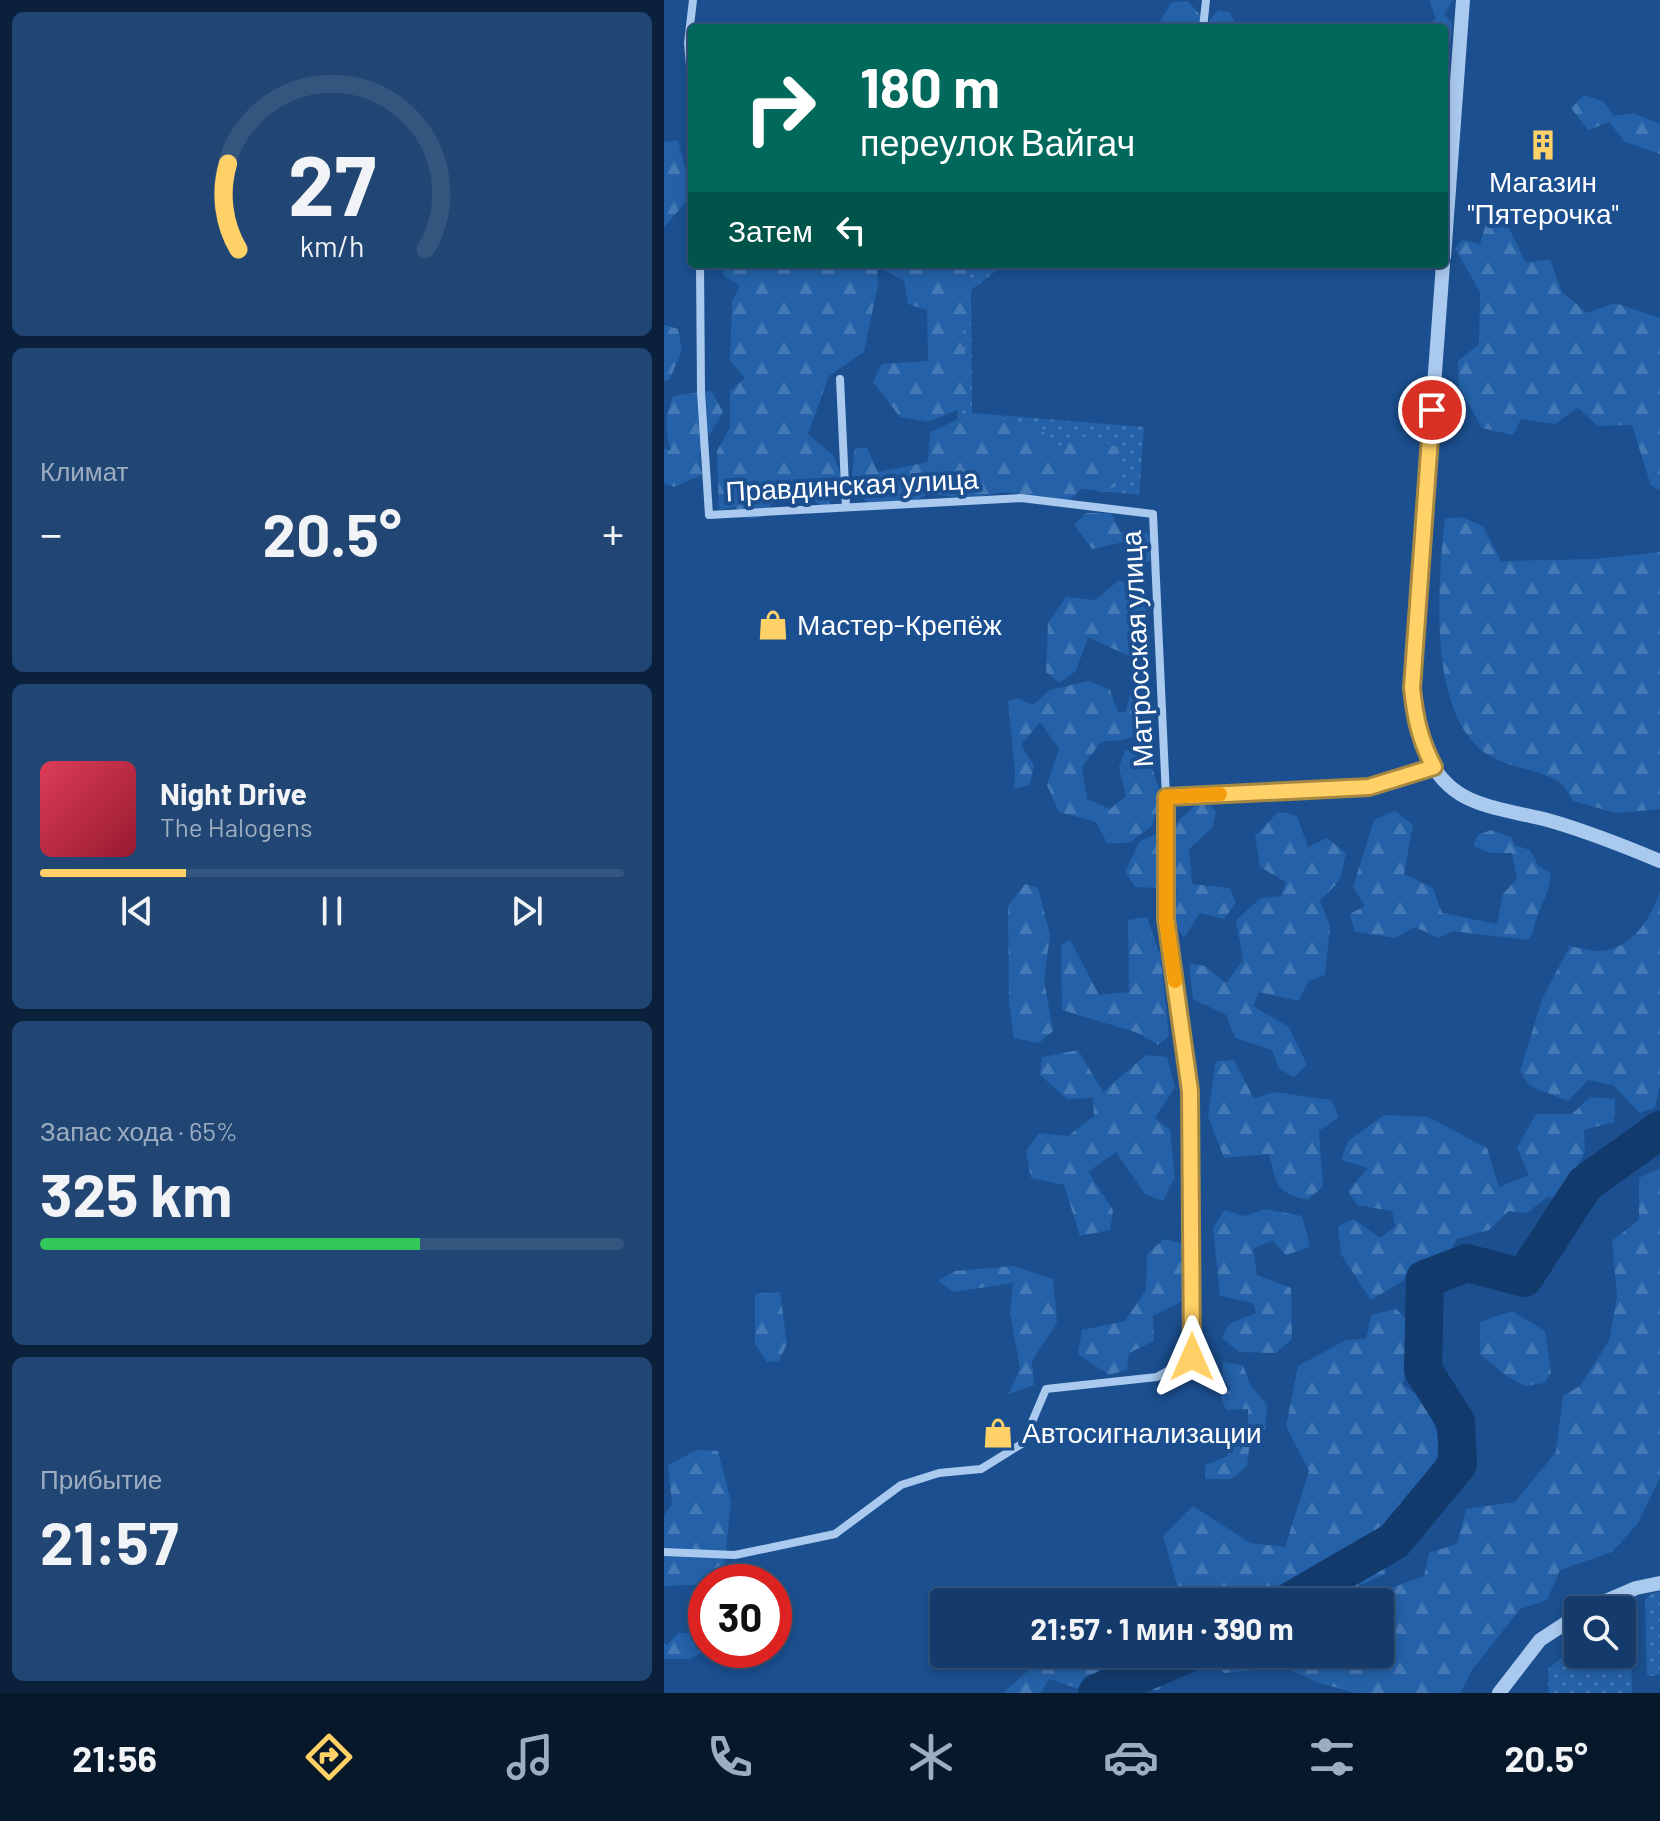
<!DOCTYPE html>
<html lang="ru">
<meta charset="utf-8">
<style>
body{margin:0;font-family:Barlow,sans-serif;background:#214673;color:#f1f3f6;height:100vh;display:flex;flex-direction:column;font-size:30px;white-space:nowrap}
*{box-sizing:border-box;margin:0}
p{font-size:26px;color:#9dadc1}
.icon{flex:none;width:44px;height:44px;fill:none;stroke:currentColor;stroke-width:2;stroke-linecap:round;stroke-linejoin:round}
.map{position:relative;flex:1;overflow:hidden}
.drawer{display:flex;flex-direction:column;gap:12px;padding:12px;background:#0b203b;width:664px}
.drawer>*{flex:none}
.guide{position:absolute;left:24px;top:24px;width:760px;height:244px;border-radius:8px;box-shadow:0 4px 12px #0003,0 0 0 2px #33557e;background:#00695c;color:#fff;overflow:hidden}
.tools{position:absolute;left:900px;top:1596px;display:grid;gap:16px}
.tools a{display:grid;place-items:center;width:72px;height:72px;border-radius:8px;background:#143b6b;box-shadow:0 4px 12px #0003,0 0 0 2px #33557e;font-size:40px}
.speed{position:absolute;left:24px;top:1564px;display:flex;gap:16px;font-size:40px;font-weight:700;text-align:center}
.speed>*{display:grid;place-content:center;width:104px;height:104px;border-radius:50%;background:#143b6b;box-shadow:0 4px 12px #0003,0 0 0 2px #33557e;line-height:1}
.speed .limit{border:12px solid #d22;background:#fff;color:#111}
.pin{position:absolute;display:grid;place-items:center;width:68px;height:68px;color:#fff;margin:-34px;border:4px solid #fff;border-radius:50%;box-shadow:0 2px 8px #0007}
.me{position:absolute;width:88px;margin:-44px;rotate:0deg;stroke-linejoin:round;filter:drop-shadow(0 0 6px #0008)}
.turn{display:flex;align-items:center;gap:28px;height:168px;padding:0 40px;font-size:36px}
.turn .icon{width:104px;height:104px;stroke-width:2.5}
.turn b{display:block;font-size:56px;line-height:68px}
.then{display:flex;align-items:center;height:76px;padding:0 40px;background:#0003;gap:16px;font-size:30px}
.big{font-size:60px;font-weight:700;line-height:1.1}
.drawer .card{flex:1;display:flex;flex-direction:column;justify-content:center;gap:12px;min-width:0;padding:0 28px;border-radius:12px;background:#214673}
.drawer .dial{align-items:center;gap:0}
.dial svg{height:208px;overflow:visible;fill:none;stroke:#33557e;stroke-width:7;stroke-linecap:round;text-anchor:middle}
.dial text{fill:#f1f3f6;stroke:none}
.song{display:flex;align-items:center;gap:24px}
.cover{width:96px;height:96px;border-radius:12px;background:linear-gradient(135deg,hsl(350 70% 55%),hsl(350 70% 35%))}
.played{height:8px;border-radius:4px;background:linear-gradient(90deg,#ffd166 25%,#33557e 25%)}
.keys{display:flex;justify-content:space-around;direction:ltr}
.heat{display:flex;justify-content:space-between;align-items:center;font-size:44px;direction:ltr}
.charge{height:12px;border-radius:6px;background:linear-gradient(90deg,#34c759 65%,#33557e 0)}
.trip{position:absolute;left:266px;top:1588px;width:464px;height:80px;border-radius:8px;background:#143b6b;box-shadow:0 4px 12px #0003,0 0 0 2px #33557e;font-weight:700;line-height:80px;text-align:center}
.dock{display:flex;height:128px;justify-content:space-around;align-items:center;background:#08182b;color:#9dadc1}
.dock .icon{width:56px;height:56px}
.dock .selected{color:#ffd166}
.dock b{font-size:36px;color:#f1f3f6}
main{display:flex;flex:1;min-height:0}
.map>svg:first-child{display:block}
.green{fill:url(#green-dots)}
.forest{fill:url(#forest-firs)}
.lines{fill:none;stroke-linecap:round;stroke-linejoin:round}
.river{stroke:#123a6d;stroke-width:38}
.minor{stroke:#a9c9ee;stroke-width:8}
.tertiary{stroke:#a9c9ee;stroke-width:14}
.route-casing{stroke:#a68842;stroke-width:20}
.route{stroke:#ffd166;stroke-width:14}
.slow{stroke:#f59e0b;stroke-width:14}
.labels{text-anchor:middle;stroke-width:8;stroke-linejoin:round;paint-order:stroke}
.poi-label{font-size:28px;fill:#fff;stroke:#1b4f8f;text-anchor:start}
.street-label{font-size:28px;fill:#fff;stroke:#1b4f8f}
</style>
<main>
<section class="drawer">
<div class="card dial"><svg viewBox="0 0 100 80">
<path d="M14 69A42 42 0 1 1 86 69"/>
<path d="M14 69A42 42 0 0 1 10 36" stroke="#ffd166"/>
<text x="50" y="56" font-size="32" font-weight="700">27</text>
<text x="50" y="72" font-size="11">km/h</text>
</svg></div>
<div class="card"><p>Климат</p>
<div class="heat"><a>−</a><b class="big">20.5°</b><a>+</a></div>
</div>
<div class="card">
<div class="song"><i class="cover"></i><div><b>Night Drive</b><p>The Halogens</p></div></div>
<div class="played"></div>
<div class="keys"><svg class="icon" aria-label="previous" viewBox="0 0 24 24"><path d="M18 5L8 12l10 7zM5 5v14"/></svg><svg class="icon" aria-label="pause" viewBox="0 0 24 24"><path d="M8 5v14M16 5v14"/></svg><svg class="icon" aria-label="next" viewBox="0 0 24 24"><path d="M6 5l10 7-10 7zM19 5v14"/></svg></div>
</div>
<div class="card"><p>Запас хода · 65%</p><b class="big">325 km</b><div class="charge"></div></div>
<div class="card"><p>Прибытие</p><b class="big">21:57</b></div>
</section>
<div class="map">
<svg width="996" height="1693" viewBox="0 0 996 1693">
<defs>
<pattern id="green-dots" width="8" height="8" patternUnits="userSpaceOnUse" patternTransform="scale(2)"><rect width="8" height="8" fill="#2461a8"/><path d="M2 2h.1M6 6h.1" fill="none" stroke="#4579b5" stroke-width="1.8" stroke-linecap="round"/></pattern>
<pattern id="forest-firs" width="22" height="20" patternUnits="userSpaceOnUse" patternTransform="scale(2)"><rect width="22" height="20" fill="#2461a8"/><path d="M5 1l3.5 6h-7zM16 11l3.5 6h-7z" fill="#4579b5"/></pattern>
</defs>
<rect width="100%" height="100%" fill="#1b4f8f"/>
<path class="green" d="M293 264H341L307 290 308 413 480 427 475 495 359 482 294 484Z
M996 1591V1675L983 1676 981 1600 988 1593Z
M966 1615 968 1693H885L884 1669 914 1644V1654H958V1618Z"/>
<path class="forest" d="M765 0H789L780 14 788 24 785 62 780 65V28H758L772 19Z
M524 1 543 23 554 10 566 13 573 28H492L508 2Z
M920 95 939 101 950 116 969 113 996 124V154L961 142 945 122 924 130 907 108Z
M14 140 28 195 0 227V142Z
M838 214 862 263 886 259 898 292 923 313 951 303 996 318V490L987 486 968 425 934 426 914 408 891 424 857 419 849 435 818 428 795 387 794 361 815 344 816 292 791 248 799 240 816 244 824 216Z
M59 264H213L214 284 200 352 165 376 144 434 170 456 178 479 162 511 125 479 99 517 82 519 71 507 55 510 53 451 66 428V391L81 378 66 361 68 301 76 286 59 275Z
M218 264H306L307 290 299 331 305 405 264 422 236 417 209 382 218 364 264 361 263 310 244 304 240 281 217 268Z
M0 325 14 329 18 350 6 379 0 381Z
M47 391 59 412 35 453 38 475 10 487 0 483V449L7 450C0 429 1 416 9 396Z
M308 413 341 419 380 432 387 450 425 435 455 448V484L439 493 420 486 406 500 340 492 301 499 265 493 237 509 204 503 187 485 191 448H203L214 472 264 462 266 432Z
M422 513H447L457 532 476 528 487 536 486 561 470 564 460 542 428 549 410 525Z
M797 517 819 526 837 561 932 559 996 552V809L952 813 909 801C905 795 901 786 895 782 874 769 846 768 826 756 762 718 774 582 781 519Z
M455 580 481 594 485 646 467 657 424 637 412 671 395 683 382 672 384 623 402 597 431 600Z
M425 681 446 690 454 712H462L468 687 483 685 489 711 481 733 459 740 437 742 418 767 423 799 446 809 462 796 455 767 461 750 483 753 497 794 488 826 465 843H443L432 822 395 812 383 785 395 749 376 722 357 745 370 765 366 785 350 789 351 770 344 701 353 698 369 705 386 690Z
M540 797 552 812 548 828 525 849 528 884 566 888 572 903 560 919 536 913 520 938 508 920 513 889 471 887 461 872 475 842 509 826Z
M731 811 749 825 740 874 769 888 778 913 833 924 839 894 853 879 848 853H826L809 846 814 835 827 830 847 837 851 845 866 850 875 867 887 873C884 897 878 902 871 923 869 930 870 934 864 940L788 931 775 938 751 927 731 938 691 932 686 914 701 906 689 887 710 820Z
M614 812 633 816 644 847 663 838 682 853 676 880 656 901 666 926 661 975 645 981 634 1001 595 992 589 1006 625 1027 643 1065 630 1077 615 1069 608 1050 571 1038 562 1015 529 999 525 963 541 966 562 983 579 960 572 920 597 898 617 896 622 882 596 867 591 836Z
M361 884 374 888 386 935 380 980 389 1031 375 1043 350 1038 345 1001 344 906Z
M996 890V1084L991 1108 976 1113 949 1085 924 1080 904 1101 866 1086 856 1071 879 997 906 946C917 948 932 953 944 950 971 944 989 915 996 890Z
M483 917 497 958 505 1036 494 1045 474 1033 398 1010 397 945 406 940 435 995 465 992 464 920Z
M414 1050 439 1092 482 1055 503 1057 511 1087 491 1118 506 1130 511 1177 499 1201 481 1194 452 1152 424 1172 449 1210 446 1230 416 1236 400 1185 367 1178 362 1151 375 1133 404 1136 430 1116 429 1098 403 1099 376 1075 378 1057Z
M570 1060 590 1099 610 1092 667 1100 675 1117 655 1131 659 1187 643 1200C610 1192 613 1184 605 1154L560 1158 544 1116 552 1061Z
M926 1097 951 1099 950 1122 920 1130 921 1152 896 1198 883 1197 863 1213 845 1211 825 1230 792 1239 786 1253 747 1264 739 1281 707 1300 677 1254 674 1226 690 1219 716 1238 731 1226 728 1211 693 1205 684 1191 704 1168 677 1160 684 1141 720 1115 764 1117 823 1148 835 1187 865 1175 853 1148 872 1114H908Z
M996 1168V1478L974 1523 948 1552 896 1570 883 1600 856 1609 808 1670 796 1693H692L655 1683 608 1661 613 1654H716V1602H689L760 1576 765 1553 793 1544 802 1509 851 1502 892 1452 899 1396 916 1386 945 1341 953 1297 948 1241 975 1220V1178Z
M601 1209 638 1216 646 1247 622 1255 608 1240 589 1249 593 1275 627 1288 628 1339 612 1353 575 1352 558 1338 565 1324 592 1313 589 1303 556 1296 549 1228 560 1210 581 1216Z
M500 1239 518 1244 520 1300 489 1316 490 1341 465 1353 463 1370 445 1375 414 1354 418 1330 461 1321 482 1290 483 1254Z
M349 1266 389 1279 393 1323 368 1361 370 1385 345 1394 356 1368 346 1312 349 1283 289 1292 274 1281 291 1271Z
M116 1292 123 1344 115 1361 103 1362 91 1344V1294Z
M732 1309 749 1326 739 1385 763 1402 776 1443 766 1484 752 1495 750 1530 724 1553 721 1574 659 1602H518L499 1536 529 1506 586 1543 621 1547 645 1471 622 1426 634 1366 682 1340 702 1339 707 1315Z
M848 1311 881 1331 887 1373 880 1383 861 1386 841 1375 816 1354V1322Z
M559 1362 579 1365 586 1385 603 1405 601 1429 586 1440 583 1466 568 1479H541V1465L564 1456 565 1432 584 1424V1409L562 1410 557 1396 567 1389 558 1378Z
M33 1450 54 1451 67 1502 60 1566 30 1585 0 1586V1515L8 1504 4 1465Z
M14 1633 34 1634 40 1651 27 1659H0V1643L3 1645Z
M391 1654H540L532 1667 503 1672 502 1682 494 1690 461 1691 450 1679 416 1689 385 1679 377 1693H339L377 1659Z
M545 1654H611L601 1669 560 1673Z"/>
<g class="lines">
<path class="river" d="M625 1602 730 1541 794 1464 792 1422 759 1370 761 1279 803 1263 860 1278 921 1184 996 1130
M433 1693 523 1654"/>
<path class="minor" d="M539 28 542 0
M28 90 24 43 29 0
M176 379 182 507
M502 797 705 787 770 767
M0 1552 71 1555 171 1534 237 1485 275 1473 317 1469 359 1443 382 1389 493 1377 528 1357 526 1091 502 919V797L489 514 357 498 45 515 37 392 36 264"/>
<path class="tertiary" d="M780 257 799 0
M779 264 749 671C747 720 759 781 810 801 834 811 862 814 887 821 925 832 960 846 996 861
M921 1610 972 1588 996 1583
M835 1693 876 1640 914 1615"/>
</g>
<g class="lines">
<g class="route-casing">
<path id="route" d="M528 1357 526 1091 502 919V797L705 787 770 767C756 741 751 717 748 688L768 410"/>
</g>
<use href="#route" class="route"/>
<path class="slow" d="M511 981 502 919V797L556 794"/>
</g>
<defs>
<g id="building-bare" transform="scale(2.4)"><path d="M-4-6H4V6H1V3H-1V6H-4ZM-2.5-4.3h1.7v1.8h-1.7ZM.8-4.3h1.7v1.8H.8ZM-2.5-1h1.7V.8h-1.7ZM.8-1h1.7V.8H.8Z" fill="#ffd166" stroke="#1b4f8f" stroke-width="2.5" paint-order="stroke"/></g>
<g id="shop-bare" transform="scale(2.4)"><path d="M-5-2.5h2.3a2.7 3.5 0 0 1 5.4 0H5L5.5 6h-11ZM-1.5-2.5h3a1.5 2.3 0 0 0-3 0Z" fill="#ffd166" stroke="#1b4f8f" stroke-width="2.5" paint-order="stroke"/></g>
</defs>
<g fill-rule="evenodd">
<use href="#building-bare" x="879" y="145"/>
<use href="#shop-bare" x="109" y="625"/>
<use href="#shop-bare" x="334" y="1433"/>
</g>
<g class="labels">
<g class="poi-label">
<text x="879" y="192" text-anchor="middle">Магазин<tspan x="879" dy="32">"Пятерочка"</tspan></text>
<text x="133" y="635">Мастер-Крепёж</text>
<text x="358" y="1443">Автосигнализации</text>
</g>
<g class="street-label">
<text transform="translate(188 485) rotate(-3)" y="10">Правдинская улица</text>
<text transform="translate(473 649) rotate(-93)" y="10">Матросская улица</text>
</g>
</g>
</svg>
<div class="tools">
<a><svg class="icon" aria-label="search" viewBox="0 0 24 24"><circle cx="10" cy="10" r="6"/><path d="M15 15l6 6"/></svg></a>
</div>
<div class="speed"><div class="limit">30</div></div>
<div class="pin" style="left:768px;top:410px;background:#d93025"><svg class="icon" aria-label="arrive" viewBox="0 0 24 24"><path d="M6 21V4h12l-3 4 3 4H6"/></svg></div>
<svg class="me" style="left:528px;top:1357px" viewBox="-20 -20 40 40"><path d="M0-17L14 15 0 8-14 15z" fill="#ffd166" stroke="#fff" stroke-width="4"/></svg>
<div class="trip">21:57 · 1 мин · 390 m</div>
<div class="guide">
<div class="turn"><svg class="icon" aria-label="right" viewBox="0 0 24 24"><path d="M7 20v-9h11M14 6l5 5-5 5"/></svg><div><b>180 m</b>переулок Вайгач</div></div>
<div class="then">Затем<svg class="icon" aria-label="left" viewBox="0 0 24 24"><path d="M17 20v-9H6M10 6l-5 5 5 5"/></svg></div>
</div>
</div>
</main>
<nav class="dock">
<b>21:56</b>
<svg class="icon selected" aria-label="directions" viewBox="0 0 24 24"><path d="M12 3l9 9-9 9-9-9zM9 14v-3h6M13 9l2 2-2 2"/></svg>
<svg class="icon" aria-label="music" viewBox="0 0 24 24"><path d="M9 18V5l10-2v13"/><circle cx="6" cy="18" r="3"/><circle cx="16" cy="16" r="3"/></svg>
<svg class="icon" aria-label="phone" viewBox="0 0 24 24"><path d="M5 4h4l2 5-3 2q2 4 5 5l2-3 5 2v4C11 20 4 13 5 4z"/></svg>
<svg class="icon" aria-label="climate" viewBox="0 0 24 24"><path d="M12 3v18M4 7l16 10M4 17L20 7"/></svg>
<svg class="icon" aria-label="car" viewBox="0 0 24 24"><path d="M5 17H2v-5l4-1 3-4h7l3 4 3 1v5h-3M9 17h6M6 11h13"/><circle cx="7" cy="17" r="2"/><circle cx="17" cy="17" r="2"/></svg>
<svg class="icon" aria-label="filters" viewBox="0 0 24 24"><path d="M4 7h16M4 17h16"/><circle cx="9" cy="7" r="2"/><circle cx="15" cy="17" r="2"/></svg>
<b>20.5°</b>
</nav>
